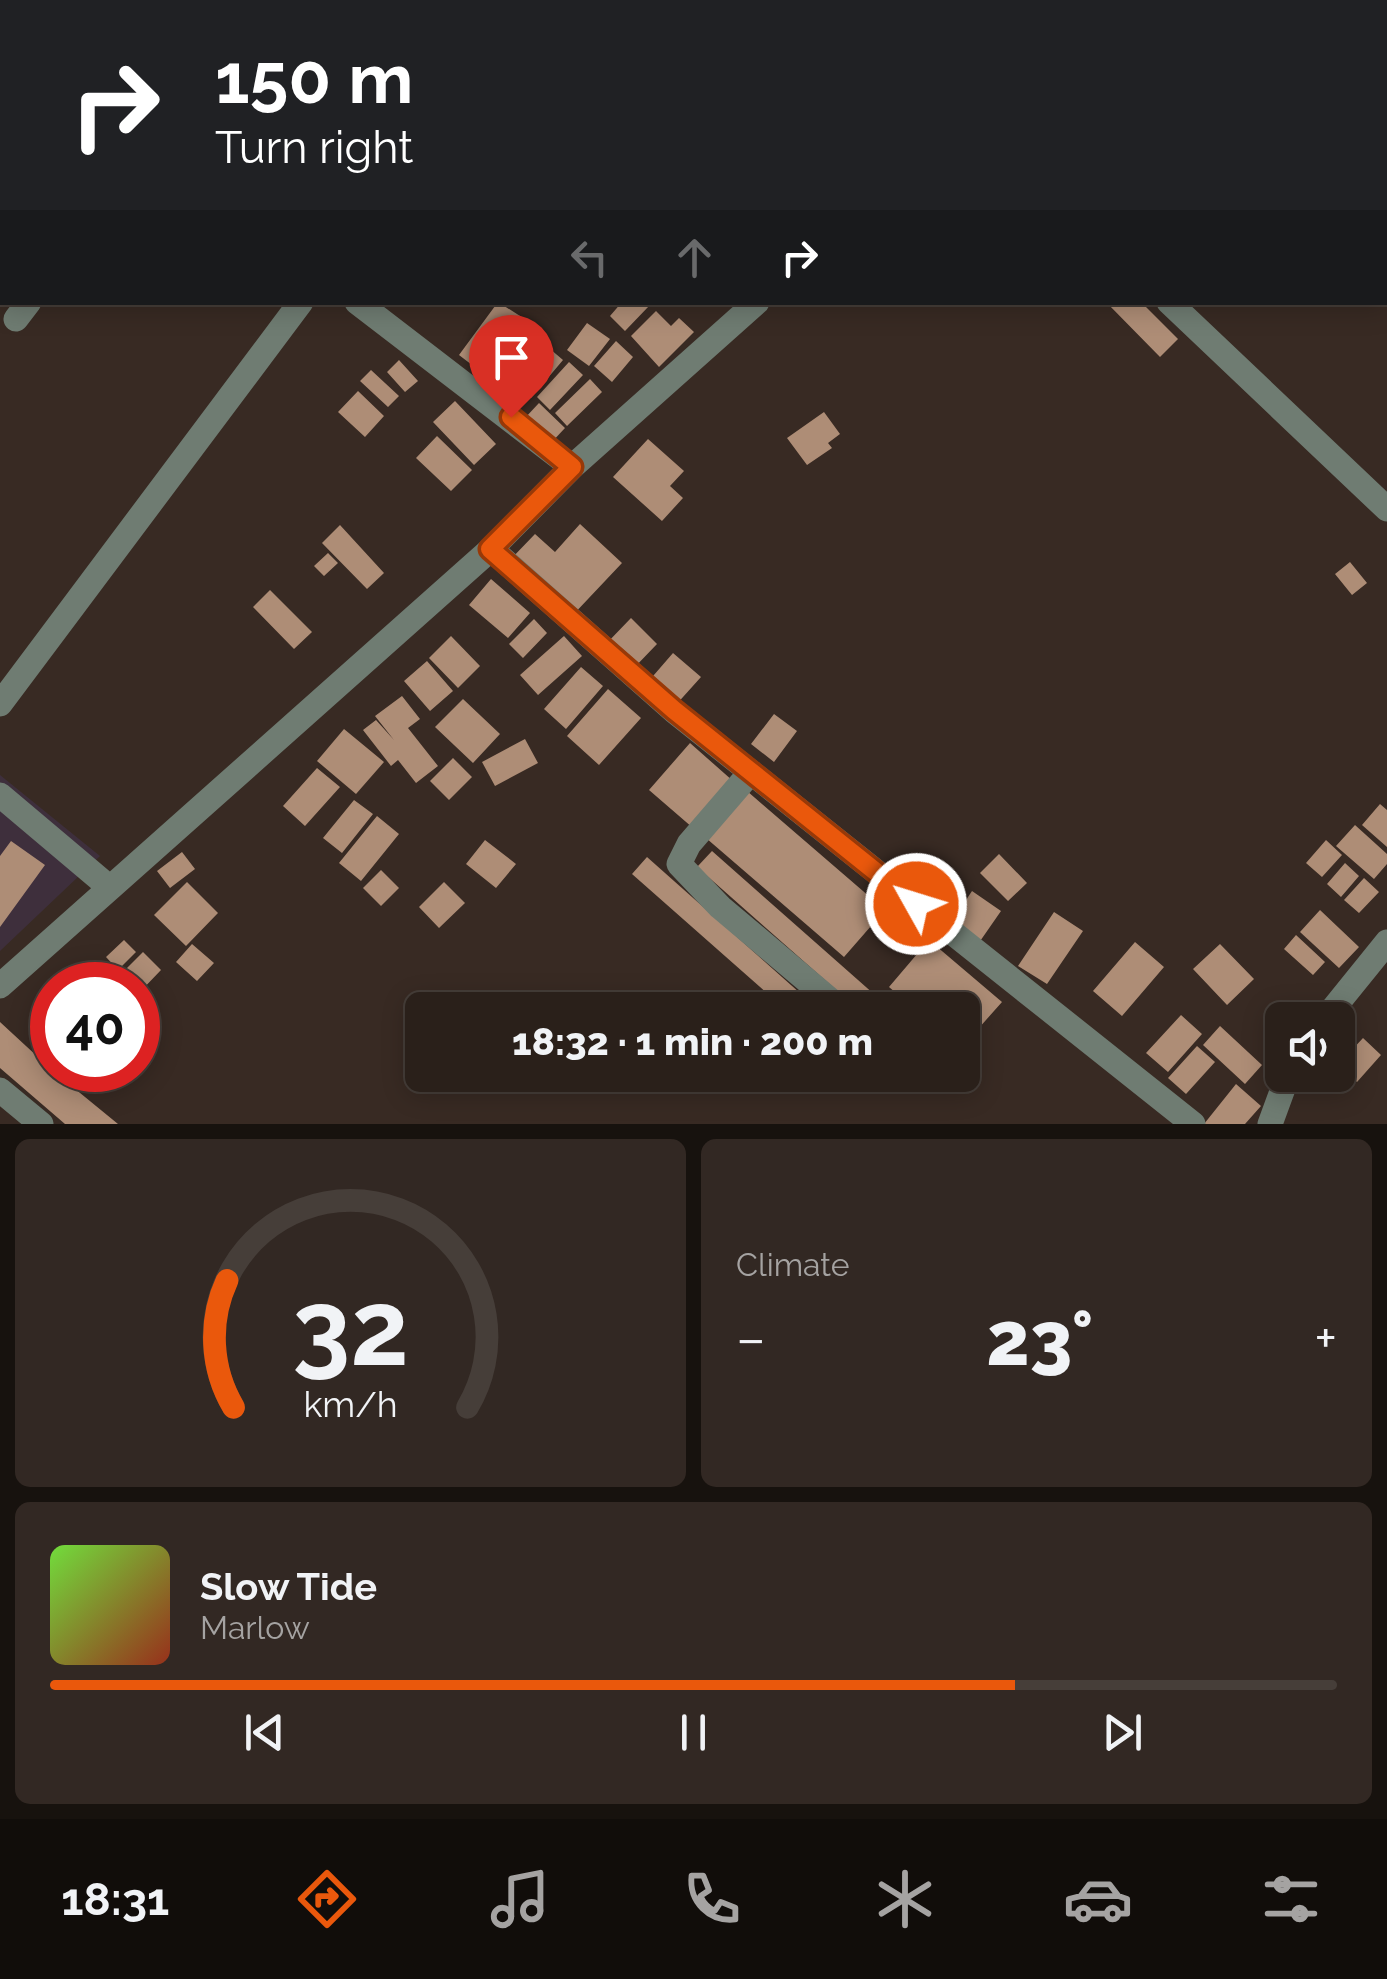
<!DOCTYPE html>
<meta charset="utf-8">
<style>
body{margin:0;font-family:Raleway,sans-serif;background:#322823;color:#f1f3f6;height:100vh;display:flex;flex-direction:column;font-size:38px;white-space:nowrap}
*{box-sizing:border-box;margin:0}
p{font-size:32px;color:#a5a3a2}
.icon{flex:none;width:55px;height:55px;fill:none;stroke:currentColor;stroke-width:2;stroke-linecap:round;stroke-linejoin:round}
.map{position:relative;height:1124px;overflow:hidden}
.panel{display:flex;flex-direction:column;gap:15px;padding:15px;background:#17120e;flex:1}
.panel>*{flex:none}
.guide{position:absolute;left:0px;top:0px;width:1388px;height:305px;box-shadow:0 5px 25px #0003,0 0 0 2px #463e39;background:#202124;color:#fff;overflow:hidden}
.fabs{position:absolute;left:1265px;top:1002px;display:grid;gap:20px}
.fabs a{display:grid;place-items:center;width:90px;height:90px;border-radius:15px;background:#2a201a;box-shadow:0 5px 25px #0003,0 0 0 2px #463e39;font-size:50px}
.speed{position:absolute;left:30px;top:962px;display:flex;gap:20px;font-size:50px;font-weight:700;text-align:center}
.speed>*{display:grid;place-content:center;width:130px;height:130px;border-radius:50%;background:#2a201a;box-shadow:0 5px 25px #0003,0 0 0 2px #463e39;line-height:1}
.speed .limit{border:15px solid #d22;background:#fff;color:#111}
.pin{position:absolute;display:grid;place-items:center;width:85px;height:85px;color:#fff;margin:-102px -42px;border-radius:50% 50% 50% 0;rotate:-45deg;box-shadow:0 0 10px #0007}
.pin .icon{rotate:45deg}
.me{position:absolute;width:110px;margin:-55px;rotate:309deg;stroke-linejoin:round;filter:drop-shadow(0 0 8px #0008)}
.turn{display:flex;align-items:center;gap:35px;height:210px;padding:0 50px;font-size:45px}
.turn .icon{width:130px;height:130px;stroke-width:2.5}
.turn b{display:block;font-size:70px;line-height:85px}
.lanes{display:flex;align-items:center;height:95px;padding:0 50px;background:#0003;justify-content:center;gap:50px;direction:ltr}
.lanes .off{opacity:.35}
.big{font-size:75px;font-weight:800;line-height:1.1}
.panel .card{flex:1;display:flex;flex-direction:column;justify-content:center;gap:15px;min-width:0;padding:0 35px;border-radius:15px;background:#322823}
.panel .dial{align-items:center;gap:0}
.dial svg{height:260px;overflow:visible;fill:none;stroke:#463e39;stroke-width:7;stroke-linecap:round;text-anchor:middle}
.dial text{fill:#f1f3f6;stroke:none}
.song{display:flex;align-items:center;gap:30px}
.cover{width:120px;height:120px;border-radius:15px;background:linear-gradient(135deg,hsl(100 70% 55%),hsl(10 70% 35%))}
.played{height:10px;border-radius:5px;background:linear-gradient(90deg,#ea580c 75%,#463e39 75%)}
.keys{display:flex;justify-content:space-around;direction:ltr}
.heat{display:flex;justify-content:space-between;align-items:center;font-size:55px;direction:ltr}
.panel .tiles{flex:1;display:grid;gap:15px;grid-template-columns:1fr 1fr}
.card:last-child{grid-column:span 2}
.trip{position:absolute;left:405px;top:992px;width:575px;height:100px;border-radius:15px;background:#2a201a;box-shadow:0 5px 25px #0003,0 0 0 2px #463e39;font-weight:800;line-height:100px;text-align:center}
.menu{display:flex;height:160px;justify-content:space-around;align-items:center;background:#110d0a;color:#a5a3a2}
.menu .icon{width:70px;height:70px}
.menu .selected{color:#ea580c}
.menu b{font-size:45px;color:#f1f3f6}
.map>svg:first-child{display:block}
.education{fill:#3e2f3c}
.building{fill:#ae8d76}
.lines{fill:none;stroke-linecap:round;stroke-linejoin:round}
.minor{stroke:#6f7c72;stroke-width:25}
.route-casing{stroke:#983908;stroke-width:25}
.route{stroke:#ea580c;stroke-width:18}
</style>
<div class="map">
<svg width="1387" height="1124" viewBox="0 0 1387 1124">
<rect width="100%" height="100%" fill="#382a23"/>
<path class="education" d="M0 775 100 856 0 951Z"/>
<path class="building" d="M498 302 531 323 489 378 459 355Z
M622 302 649 306 625 331 610 316Z
M1106 302H1141L1178 339 1160 357Z
M656 311 671 326 679 318 694 332 659 367 631 336Z
M587 323 610 339 589 366 567 350Z
M536 337 563 360 531 398 504 375Z
M616 341 633 357 612 382 594 366Z
M399 360 418 381 405 392 387 372Z
M569 362 583 375 550 410 537 397Z
M371 370 399 396 388 407 360 381Z
M590 379 602 392 567 426 555 413Z
M358 391 384 416 365 437 338 412Z
M455 401 496 444 474 465 433 422Z
M539 403 565 428 550 444 524 419Z
M824 412 840 434 828 443 832 448 807 465 787 438Z
M437 436 472 470 451 491 416 458Z
M648 439 684 471 670 486 683 498 662 521 613 477Z
M580 524 622 563 571 617 509 561 535 534 555 552Z
M340 525 384 573 367 589 322 543Z
M328 553 338 563 324 576 314 566Z
M1350 562 1367 583 1352 595 1335 574Z
M491 579 530 613 508 638 469 605Z
M270 590 312 632 294 649 253 607Z
M631 618 657 644 632 670 605 645Z
M534 619 547 633 523 658 509 644Z
M451 636 480 666 458 688 429 658Z
M564 636 582 656 538 695 520 675Z
M673 653 701 677 674 707 647 683Z
M427 661 453 691 430 711 404 681Z
M581 667 603 686 566 729 544 709Z
M608 689 641 718 599 765 567 736Z
M402 696 420 719 408 728 438 766 416 783 398 760 391 766 363 730 376 720 394 740 375 716Z
M463 699 500 734 473 763 435 727Z
M774 714 797 731 774 762 751 744Z
M344 729 384 762 356 794 317 761Z
M525 739 538 763 495 786 482 762Z
M690 743 733 781 693 828 649 790Z
M453 758 472 777 449 800 430 781Z
M317 768 340 787 305 826 283 806Z
M747 791 885 910 844 957 706 838Z
M354 800 373 814 342 853 323 838Z
M1380 804 1387 810V847L1362 825Z
M377 816 399 834 361 881 339 863Z
M1355 825 1387 854V864L1374 879 1336 846Z
M485 840 516 864 496 888 466 864Z
M1326 840 1342 855 1322 877 1306 863Z
M11 841 45 865 0 927V856Z
M712 851 892 1010H859L697 867Z
M182 852 195 869 170 888 157 871Z
M999 854 1027 883 1008 901 980 873Z
M647 857 819 1010H786L632 874Z
M1345 863 1359 876 1341 897 1327 884Z
M381 870 399 888 381 906 363 888Z
M1364 878 1379 892 1359 913 1344 900Z
M187 882 218 913 186 946 154 915Z
M444 882 465 903 439 928 419 907Z
M972 891 1001 911 976 947 948 927Z
M1320 910 1359 947 1339 968 1300 932Z
M1054 912 1083 931 1047 984 1018 966Z
M1296 935 1325 962 1313 975 1284 949Z
M124 940 136 952 118 970 106 957Z
M929 940 1002 1002 962 1047V1010H916L889 987Z
M1135 942 1164 967 1122 1016 1093 991Z
M192 944 214 963 197 981 176 962Z
M1220 944 1254 979 1227 1005 1193 969Z
M143 952 161 970 138 994V985H126L118 977Z
M93 961 121 985H73Z
M1181 1015 1202 1034 1168 1072 1146 1053Z
M0 1022 52 1070 118 1124H65L0 1068Z
M1220 1026 1262 1065 1245 1084 1203 1045Z
M1363 1038 1381 1055 1357 1082 1338 1065Z
M1197 1046 1215 1062 1186 1094 1168 1078Z
M1236 1084 1261 1106 1245 1124H1204Z"/>
<g class="lines">
<path class="minor" d="M1174 0 1177 2
M1092 2 1095 0
M0 20 2 22
M1385 174 1387 176
M357 302 572 467
M1169 302 1387 509
M16 319 29 302
M491 549 674 711 1193 1124
M0 704 301 302
M751 772 689 844 679 864 720 907 842 1010
M0 795 109 887
M0 986 491 549 572 467 757 302
M1324 1020 1387 942
M0 1090 41 1124
M1270 1124 1288 1075"/>
</g>
<g class="lines">
<g class="route-casing">
<path id="route" d="M511 417 572 467 490 549 674 710 916 904"/>
</g>
<use href="#route" class="route"/>
</g>
</svg>
<div class="fabs">
<a><svg class="icon" aria-label="sound" viewBox="0 0 24 24"><path d="M4 9h4l5-4v14l-5-4H4zM17 9q2 3 0 6"/></svg></a>
</div>
<div class="speed"><div class="limit">40</div></div>
<div class="pin" style="left:511px;top:417px;background:#d93025"><svg class="icon" aria-label="arrive" viewBox="0 0 24 24"><path d="M6 21V4h12l-3 4 3 4H6"/></svg></div>
<svg class="me" style="left:916px;top:904px" viewBox="-20 -20 40 40"><circle r="17" fill="#ea580c" stroke="#fff" stroke-width="3"/><path d="M0-11L8 9 0 5-8 9z" fill="#fff"/></svg>
<div class="trip">18:32 · 1 min · 200 m</div>
<div class="guide">
<div class="turn"><svg class="icon" aria-label="right" viewBox="0 0 24 24"><path d="M7 20v-9h11M14 6l5 5-5 5"/></svg><div><b>150 m</b>Turn right</div></div>
<div class="lanes"><svg class="icon off" aria-label="left" viewBox="0 0 24 24"><path d="M17 20v-9H6M10 6l-5 5 5 5"/></svg><svg class="icon off" aria-label="ahead" viewBox="0 0 24 24"><path d="M12 20V5M6 11l6-6 6 6"/></svg><svg class="icon" aria-label="right" viewBox="0 0 24 24"><path d="M7 20v-9h11M14 6l5 5-5 5"/></svg></div>
</div>
</div>
<section class="panel">
<div class="tiles">
<div class="card dial"><svg viewBox="0 0 100 80">
<path d="M14 69A42 42 0 1 1 86 69"/>
<path d="M14 69A42 42 0 0 1 12 30" stroke="#ea580c"/>
<text x="50" y="56" font-size="32" font-weight="700">32</text>
<text x="50" y="72" font-size="11">km/h</text>
</svg></div>
<div class="card"><p>Climate</p>
<div class="heat"><a>−</a><b class="big">23°</b><a>+</a></div>
</div>
<div class="card">
<div class="song"><i class="cover"></i><div><b>Slow Tide</b><p>Marlow</p></div></div>
<div class="played"></div>
<div class="keys"><svg class="icon" aria-label="previous" viewBox="0 0 24 24"><path d="M18 5L8 12l10 7zM5 5v14"/></svg><svg class="icon" aria-label="pause" viewBox="0 0 24 24"><path d="M8 5v14M16 5v14"/></svg><svg class="icon" aria-label="next" viewBox="0 0 24 24"><path d="M6 5l10 7-10 7zM19 5v14"/></svg></div>
</div>
</div>
</section>
<nav class="menu">
<b>18:31</b>
<svg class="icon selected" aria-label="directions" viewBox="0 0 24 24"><path d="M12 3l9 9-9 9-9-9zM9 14v-3h6M13 9l2 2-2 2"/></svg>
<svg class="icon" aria-label="music" viewBox="0 0 24 24"><path d="M9 18V5l10-2v13"/><circle cx="6" cy="18" r="3"/><circle cx="16" cy="16" r="3"/></svg>
<svg class="icon" aria-label="phone" viewBox="0 0 24 24"><path d="M5 4h4l2 5-3 2q2 4 5 5l2-3 5 2v4C11 20 4 13 5 4z"/></svg>
<svg class="icon" aria-label="climate" viewBox="0 0 24 24"><path d="M12 3v18M4 7l16 10M4 17L20 7"/></svg>
<svg class="icon" aria-label="car" viewBox="0 0 24 24"><path d="M5 17H2v-5l4-1 3-4h7l3 4 3 1v5h-3M9 17h6M6 11h13"/><circle cx="7" cy="17" r="2"/><circle cx="17" cy="17" r="2"/></svg>
<svg class="icon" aria-label="filters" viewBox="0 0 24 24"><path d="M4 7h16M4 17h16"/><circle cx="9" cy="7" r="2"/><circle cx="15" cy="17" r="2"/></svg>
</nav>
